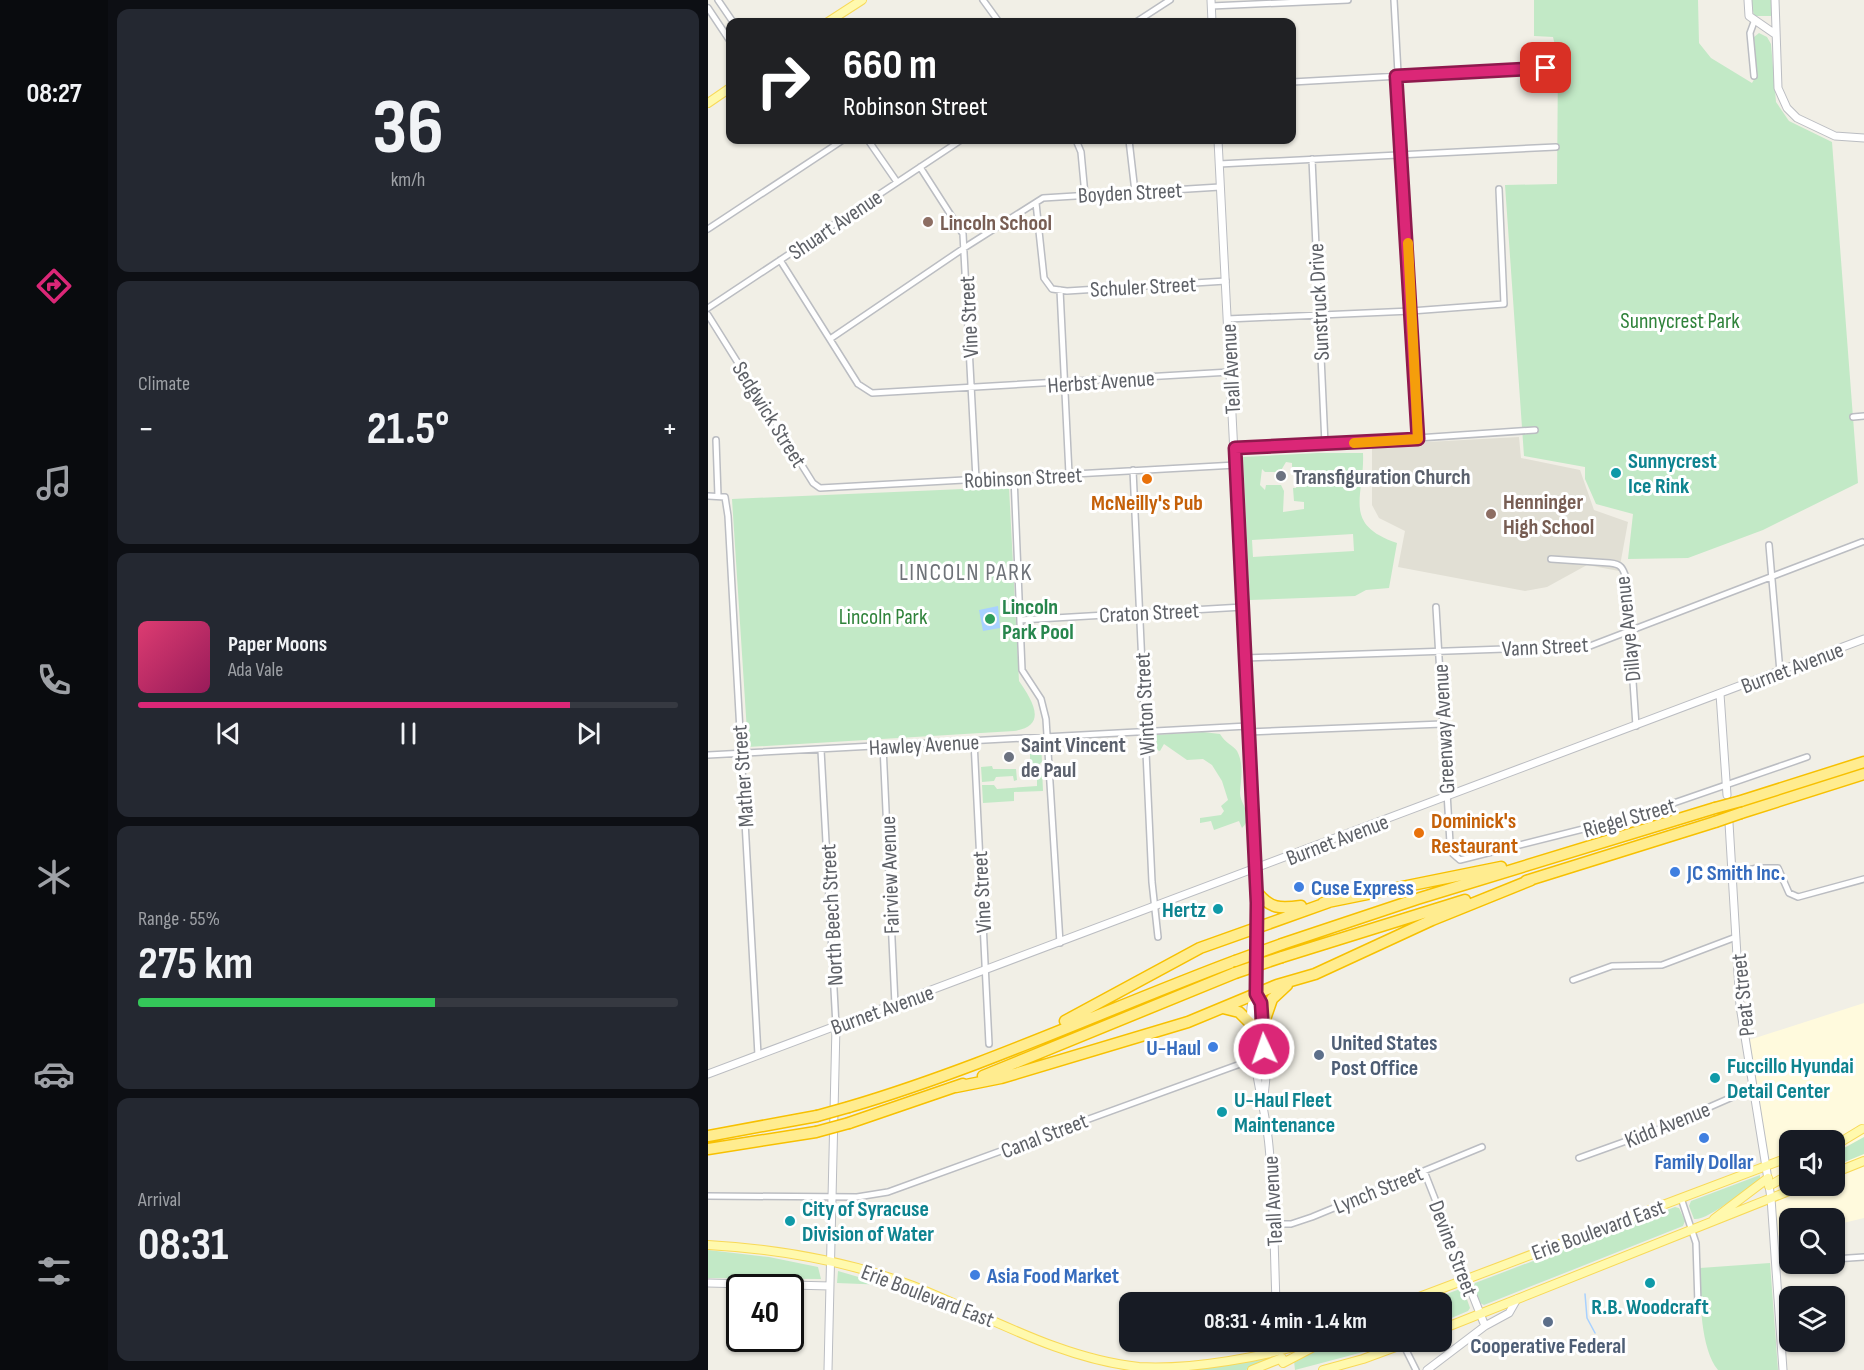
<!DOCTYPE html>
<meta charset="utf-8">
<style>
body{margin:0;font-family:"Sofia Sans Condensed",sans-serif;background:#242831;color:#f1f3f6;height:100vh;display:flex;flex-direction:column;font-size:22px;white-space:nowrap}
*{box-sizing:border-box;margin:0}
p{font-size:20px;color:#9ea1a6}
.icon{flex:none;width:33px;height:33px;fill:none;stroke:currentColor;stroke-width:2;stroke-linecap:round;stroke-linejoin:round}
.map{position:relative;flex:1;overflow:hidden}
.drawer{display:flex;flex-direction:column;gap:9px;padding:9px;background:#0d0f14;width:600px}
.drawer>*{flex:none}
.banner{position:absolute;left:18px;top:18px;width:570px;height:126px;border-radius:12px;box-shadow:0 2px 4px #0004;background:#202124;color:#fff;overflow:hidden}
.controls{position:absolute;left:1071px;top:1130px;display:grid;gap:12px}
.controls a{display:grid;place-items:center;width:66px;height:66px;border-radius:12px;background:#171b24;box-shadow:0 2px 4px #0004;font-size:30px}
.speed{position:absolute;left:18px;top:1274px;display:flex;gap:12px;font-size:30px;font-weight:700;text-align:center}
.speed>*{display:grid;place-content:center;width:78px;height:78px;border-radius:50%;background:#171b24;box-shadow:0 2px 4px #0004;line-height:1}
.speed .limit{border:3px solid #111;border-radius:9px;background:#fff;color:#111}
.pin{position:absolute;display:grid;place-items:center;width:51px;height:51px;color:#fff;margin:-26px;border-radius:12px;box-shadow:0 3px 9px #0006}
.me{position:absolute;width:66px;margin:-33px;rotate:357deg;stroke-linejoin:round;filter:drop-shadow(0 0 4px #0008)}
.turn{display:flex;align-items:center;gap:21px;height:126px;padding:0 18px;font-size:27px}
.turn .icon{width:78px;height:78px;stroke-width:2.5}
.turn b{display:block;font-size:42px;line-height:51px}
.big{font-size:45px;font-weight:700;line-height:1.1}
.drawer .tile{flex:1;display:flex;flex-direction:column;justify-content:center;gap:9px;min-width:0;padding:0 21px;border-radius:12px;background:#242831}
.drawer .dial{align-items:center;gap:0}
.dial b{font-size:78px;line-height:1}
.song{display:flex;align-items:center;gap:18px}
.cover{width:72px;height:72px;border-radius:9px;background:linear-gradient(135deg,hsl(340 70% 55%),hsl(330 70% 35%))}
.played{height:6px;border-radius:3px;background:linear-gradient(90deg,#db2777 80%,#363941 80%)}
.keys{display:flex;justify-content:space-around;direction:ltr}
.heat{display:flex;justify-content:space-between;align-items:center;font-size:33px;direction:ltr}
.charge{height:9px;border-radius:4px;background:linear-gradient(90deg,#34c759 55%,#363941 0)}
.trip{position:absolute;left:411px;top:1292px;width:333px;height:60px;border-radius:12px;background:#171b24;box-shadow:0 2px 4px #0004;font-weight:700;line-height:60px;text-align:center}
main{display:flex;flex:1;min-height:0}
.menu{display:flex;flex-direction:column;width:108px;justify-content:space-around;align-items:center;background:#090b0e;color:#9ea1a6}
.menu .icon{width:42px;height:42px}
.menu .selected{color:#db2777}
.menu b{font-size:27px;color:#f1f3f6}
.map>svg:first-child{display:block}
.commercial{fill:#fffadd;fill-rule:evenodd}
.education{fill:#e1dfd4}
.green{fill:#c2e9c6;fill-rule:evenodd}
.water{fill:#a8d1ff}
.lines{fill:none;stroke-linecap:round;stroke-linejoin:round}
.stream{stroke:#a8d1ff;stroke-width:1.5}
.minor-casing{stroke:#bbbdc2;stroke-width:8}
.tertiary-casing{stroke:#bbbdc2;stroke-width:9}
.primary-casing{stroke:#f8d958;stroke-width:10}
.motorway-casing{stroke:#f7c000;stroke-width:13}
.minor{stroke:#fff;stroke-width:5}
.tertiary{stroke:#fff;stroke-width:7}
.primary{stroke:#fff9ad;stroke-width:8}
.motorway{stroke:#ffec8f;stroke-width:10}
.motorway-bridge-casing{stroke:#f7c000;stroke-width:13;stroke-linecap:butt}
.motorway-bridge{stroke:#ffec8f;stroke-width:10}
.route-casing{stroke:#8e194d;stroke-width:15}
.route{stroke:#db2777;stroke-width:10}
.slow{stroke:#f59e0b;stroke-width:10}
.education-dot{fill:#8d6e63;stroke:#fff;stroke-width:2}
.culture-dot{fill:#0f9aa8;stroke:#fff;stroke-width:2}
.worship-dot{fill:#6b7280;stroke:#fff;stroke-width:2}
.food-dot{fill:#e8710a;stroke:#fff;stroke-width:2}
.leisure-dot{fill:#2e9e5b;stroke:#fff;stroke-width:2}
.shop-dot{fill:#3f7fe0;stroke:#fff;stroke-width:2}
.service-dot{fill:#5c6f8a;stroke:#fff;stroke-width:2}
.labels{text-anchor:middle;stroke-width:6;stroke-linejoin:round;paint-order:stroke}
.street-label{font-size:22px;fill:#5e6167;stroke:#fff}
.education-label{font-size:22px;font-weight:bold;fill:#785e54;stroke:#fff;text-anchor:start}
.park-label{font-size:22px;fill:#30833b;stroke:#fff}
.culture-label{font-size:22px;font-weight:bold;fill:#0d838f;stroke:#fff;text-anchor:start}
.worship-label{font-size:22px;font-weight:bold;fill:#5b616d;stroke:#fff;text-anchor:start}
.food-label{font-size:22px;font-weight:bold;fill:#c56008;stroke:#fff}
.leisure-label{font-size:22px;font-weight:bold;fill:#27864d;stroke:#fff;text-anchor:start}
.shop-label{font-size:22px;font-weight:bold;fill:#366cbe;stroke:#fff;text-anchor:start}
.service-label{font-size:22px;font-weight:bold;fill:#4e5e75;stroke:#fff;text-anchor:start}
.neighbourhood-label{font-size:24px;letter-spacing:1.5px;fill:#6f7379;stroke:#fff}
</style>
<main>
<nav class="menu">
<b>08:27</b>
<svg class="icon selected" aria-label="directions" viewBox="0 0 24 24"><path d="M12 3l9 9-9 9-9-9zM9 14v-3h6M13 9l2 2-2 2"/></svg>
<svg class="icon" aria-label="music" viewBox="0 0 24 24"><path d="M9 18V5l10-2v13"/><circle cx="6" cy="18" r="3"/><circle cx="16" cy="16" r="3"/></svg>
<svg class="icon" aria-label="phone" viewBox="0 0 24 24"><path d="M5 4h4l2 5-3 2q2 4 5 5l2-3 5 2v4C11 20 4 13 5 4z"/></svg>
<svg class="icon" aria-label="climate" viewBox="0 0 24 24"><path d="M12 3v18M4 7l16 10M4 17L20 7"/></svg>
<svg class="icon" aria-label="car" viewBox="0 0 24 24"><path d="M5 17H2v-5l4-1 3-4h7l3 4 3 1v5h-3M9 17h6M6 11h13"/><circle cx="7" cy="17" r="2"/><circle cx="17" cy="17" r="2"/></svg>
<svg class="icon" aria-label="filters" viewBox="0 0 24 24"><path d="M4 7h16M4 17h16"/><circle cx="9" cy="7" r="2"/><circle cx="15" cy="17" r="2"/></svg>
</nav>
<section class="drawer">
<div class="tile dial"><b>36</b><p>km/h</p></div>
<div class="tile"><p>Climate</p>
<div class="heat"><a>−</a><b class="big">21.5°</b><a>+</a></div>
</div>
<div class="tile">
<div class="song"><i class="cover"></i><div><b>Paper Moons</b><p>Ada Vale</p></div></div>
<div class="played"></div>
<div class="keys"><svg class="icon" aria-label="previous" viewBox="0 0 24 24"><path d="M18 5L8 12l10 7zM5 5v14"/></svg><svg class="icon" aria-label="pause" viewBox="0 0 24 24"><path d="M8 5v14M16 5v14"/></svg><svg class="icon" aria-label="next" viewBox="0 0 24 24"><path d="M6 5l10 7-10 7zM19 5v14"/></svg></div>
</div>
<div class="tile"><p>Range · 55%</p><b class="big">275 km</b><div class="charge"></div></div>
<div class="tile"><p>Arrival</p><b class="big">08:31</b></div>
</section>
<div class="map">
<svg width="1156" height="1370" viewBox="0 0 1156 1370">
<rect width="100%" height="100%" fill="#f1efe6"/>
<path class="commercial" d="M1156 1003V1218L1127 1225 1126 1218H1082L1081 1234 1066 1236 1038 1041ZM1082 1140H1126V1185H1082Z"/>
<path class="education" d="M811 437 813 458 872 470 886 510 920 522 911 571 879 565 839 587 817 591 690 567 697 531 671 518 664 505V445Z"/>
<path class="green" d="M826 0H990L991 43 1003 58 1044 83 1048 76 1046 37 1051 33 1059 37 1063 44 1068 102 1081 121 1124 142 1150 483 1055 530 980 558 920 559 925 514 888 504 877 479V467L816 456 797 185 849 184 850 58 845 37 826 36Z
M1043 0H1064L1063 16H1046Z
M610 453H655C657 496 633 524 689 543L681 588 658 590 647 596 542 600 535 457ZM578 462 584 463V467H587L592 474 588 488H585L586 501 596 502V509L575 512 576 491 573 485H558L557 490 552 485 554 469 557 472H572ZM645 534 646 551 545 557 544 540Z
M301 487 311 681C324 700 341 726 306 731L40 747 24 499Z
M495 732 512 734C517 743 526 746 529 751 536 764 533 778 532 793 532 805 547 815 534 828L531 821 506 830 503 821 492 823V818L513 815 516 811 513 806 520 800 514 781 504 765 495 759 479 760 456 744 452 751 445 749 444 741 447 735Z
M333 745 334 762 325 770 315 771 322 765V746Z
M284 766 285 769H308L309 780 306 781 305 776 288 777 286 781 274 782 273 767Z
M334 769 335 791 306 792V801L275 803 274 785H286L289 789 329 786V773Z
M1156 1137V1154L1127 1166V1153Z
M1052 1175V1179C1039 1188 1000 1221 986 1219L981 1206 983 1201Z
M967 1207 971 1208 977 1221 975 1226 776 1305 772 1303 765 1288 767 1283Z
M0 1250 61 1257 110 1267 113 1279 0 1278Z
M1062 1263 1070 1370H1010C992 1348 992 1296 992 1268Z
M130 1271 178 1285 129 1283Z
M752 1289 756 1291 762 1308 760 1311 734 1322V1302H717Z
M629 1341H684L659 1351 587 1370 586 1361 608 1348Z
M564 1356 565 1360 538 1370H462L515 1366Z"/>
<path class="water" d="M290 606 292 628 275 631 271 610Z"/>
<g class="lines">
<path class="stream" d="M877 1294 879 1318 887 1333"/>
<g class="minor-casing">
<path id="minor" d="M10 0 25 22
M275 0 291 22
M686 0 710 439
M503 6 640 0
M0 8 22 41
M428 22 462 0
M1046 76 1042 33 1046 22
M584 82 838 68
M160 140 189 182
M368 140 373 152 377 195
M421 140 427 192
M604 159 617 444
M511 164 848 147
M212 167 255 234 268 479
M328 203 336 278 344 289 359 291 518 281
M0 229 135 140
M72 260 150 384 164 393 522 372
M352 290 361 474
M0 308 253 140
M0 315 105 483 112 488 528 465
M519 319 703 311 796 304 791 189
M122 339 256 248 335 198 512 187
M1145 417 1156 416
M8 440 10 496
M527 448H564L827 430
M425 470 444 882 450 937
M306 477 314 670 333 699 338 719 352 943
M0 496 17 497 20 516 50 1055
M1061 545 1072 672
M843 559 902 563C913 564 915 568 918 578L928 726
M728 607 742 843 744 853 752 860 931 815 1099 757
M312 620 535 607
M537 658 882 646 1154 542
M540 732 734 724
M266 741 281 1044
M175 746 187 1004
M113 750 128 1026
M0 755 540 726
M1024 874 1049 868H1070L1081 893 1090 897 1156 879
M865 980 904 966 954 965 1028 937
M871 1158 949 1130 1045 1088
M716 1171 758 1278
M0 1196 149 1197 180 1192 546 1059
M973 1198 988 1243 990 1304
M565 1224H583L604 1217 774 1147
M1126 1259 1156 1257
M1068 1263 1082 1262
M694 1342 708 1370"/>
</g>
<g class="tertiary-casing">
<path id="tertiary" d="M503 0 504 22
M1040 0 1041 16 1067 34
M1067 0 1070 88 1079 108 1089 118 1127 136 1156 138
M510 140 549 904 547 994C539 1009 544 1030 545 1047 548 1081 558 1112 561 1146 566 1198 566 1250 568 1302
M1012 694 1019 795
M1021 823 1032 1006 1063 1198 1075 1370
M547 994C561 1014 560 1076 555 1100
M0 1074 1156 639
M758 1278 777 1326
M0 1283 122 1286
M120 1370 128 1026
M719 1370 777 1326 801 1313 809 1299"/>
</g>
<g class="primary-casing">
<path id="primary" d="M120 22 154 0
M0 103 22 88
M1126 1146 1154 1129
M1126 1173 1156 1161
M1061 1186 1082 1174
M1006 1219 1060 1178
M0 1245C69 1249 140 1261 205 1286 278 1315 352 1359 431 1367 484 1370 556 1357 606 1341
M698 1302 1082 1157
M734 1329 1096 1185
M571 1344 583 1341
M575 1363 617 1341
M544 1370 574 1358
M615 1370 655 1359 704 1341"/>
</g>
<g class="motorway-casing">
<path id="motorway" d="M1033 801 1156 762
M1033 813 1156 774
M818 881 1007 822
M548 891C562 909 572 909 593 906
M615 903 793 867
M574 944 709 899 1007 808
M574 957 757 900
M515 1008 531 1012 543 1024
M357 1021 492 948 621 902
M555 1025 564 999 579 985
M275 1076 527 973
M248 1087 293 1078 480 1022 569 985 607 974 724 920 823 880
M141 1107C273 1068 399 1009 527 961
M141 1123 255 1084
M0 1136 109 1116
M0 1149 108 1132"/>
</g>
<use href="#minor" class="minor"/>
<use href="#tertiary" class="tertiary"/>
<use href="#primary" class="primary"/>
<use href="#motorway" class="motorway"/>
<g class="motorway-bridge-casing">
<path id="motorway-bridge" d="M1007 808 1033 801
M1007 822 1033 813
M527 961 574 944
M527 973 574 957
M109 1116 141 1107
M108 1132 141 1123"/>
</g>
<use href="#motorway-bridge" class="motorway-bridge"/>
</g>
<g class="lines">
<g class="route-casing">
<path id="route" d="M556 1049 553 1003 548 994 549 903 527 448 710 439 688 76 838 68"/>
</g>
<use href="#route" class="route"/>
<path class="slow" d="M646 443 710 439 700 243"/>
</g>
<g class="education-dot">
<circle cx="220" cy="222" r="6"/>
<circle cx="783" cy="514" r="6"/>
</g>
<g class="culture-dot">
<circle cx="908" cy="473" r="6"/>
<circle cx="510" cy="909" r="6"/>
<circle cx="1007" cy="1078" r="6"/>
<circle cx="514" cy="1112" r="6"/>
<circle cx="82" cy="1221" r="6"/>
<circle cx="942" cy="1283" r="6"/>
</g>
<g class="worship-dot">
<circle cx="573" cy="476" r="6"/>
<circle cx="301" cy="757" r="6"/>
</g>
<g class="food-dot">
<circle cx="439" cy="479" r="6"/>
<circle cx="711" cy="833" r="6"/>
</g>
<circle class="leisure-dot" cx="282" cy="619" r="6"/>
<g class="shop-dot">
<circle cx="967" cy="872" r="6"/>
<circle cx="591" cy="887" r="6"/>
<circle cx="505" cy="1047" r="6"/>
<circle cx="996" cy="1138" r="6"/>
<circle cx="267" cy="1275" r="6"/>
</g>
<g class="service-dot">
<circle cx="611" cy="1055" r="6"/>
<circle cx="840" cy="1322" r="6"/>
</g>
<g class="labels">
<g class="street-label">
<text transform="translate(422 192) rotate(-3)" y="8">Boyden Street</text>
<text transform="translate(127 224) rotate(-34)" y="8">Shuart Avenue</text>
<text transform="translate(435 286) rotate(-3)" y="8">Schuler Street</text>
<text transform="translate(610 302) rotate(-93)" y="8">Sunstruck Drive</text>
<text transform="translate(260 317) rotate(-93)" y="8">Vine Street</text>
<text transform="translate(522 369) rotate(-93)" y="8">Teall Avenue</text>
<text transform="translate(393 381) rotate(-4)" y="8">Herbst Avenue</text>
<text transform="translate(62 414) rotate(58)" y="8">Sedgwick Street</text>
<text transform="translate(315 477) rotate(-3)" y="8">Robinson Street</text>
<text transform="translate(441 612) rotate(-3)" y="8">Craton Street</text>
<text transform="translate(919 629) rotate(-96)" y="8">Dillaye Avenue</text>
<text transform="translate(837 646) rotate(-3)" y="8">Vann Street</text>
<text transform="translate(1084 667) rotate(-21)" y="8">Burnet Avenue</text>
<text transform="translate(436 704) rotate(-93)" y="8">Winton Street</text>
<text transform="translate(735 729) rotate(-93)" y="8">Greenway Avenue</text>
<text transform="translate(216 744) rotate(-3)" y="8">Hawley Avenue</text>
<text transform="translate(34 776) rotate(-94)" y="8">Mather Street</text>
<text transform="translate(921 817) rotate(-16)" y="8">Riegel Street</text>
<text transform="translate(629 839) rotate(-21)" y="8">Burnet Avenue</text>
<text transform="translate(181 875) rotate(-92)" y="8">Fairview Avenue</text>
<text transform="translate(273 892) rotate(-93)" y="8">Vine Street</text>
<text transform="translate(123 915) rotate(-93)" y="8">North Beech Street</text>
<text transform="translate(1034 995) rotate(-96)" y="8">Peat Street</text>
<text transform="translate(174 1009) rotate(-20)" y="8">Burnet Avenue</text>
<text transform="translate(959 1124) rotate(-22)" y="8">Kidd Avenue</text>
<text transform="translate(336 1135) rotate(-21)" y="8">Canal Street</text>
<text transform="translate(670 1189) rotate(-22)" y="8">Lynch Street</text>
<text transform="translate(564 1201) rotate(-93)" y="8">Teall Avenue</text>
<text transform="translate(890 1229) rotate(-20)" y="8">Erie Boulevard East</text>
<text transform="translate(746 1248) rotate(69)" y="8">Devine Street</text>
<text transform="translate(220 1295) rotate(21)" y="8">Erie Boulevard East</text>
</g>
<g class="education-label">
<text x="232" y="230">Lincoln School</text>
<text x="795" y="509">Henninger<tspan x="795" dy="25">High School</tspan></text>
</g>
<g class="park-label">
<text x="972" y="328">Sunnycrest Park</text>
<text x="175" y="624">Lincoln Park</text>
</g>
<g class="culture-label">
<text x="920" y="468">Sunnycrest<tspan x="920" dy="25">Ice Rink</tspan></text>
<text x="498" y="917" text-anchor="end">Hertz</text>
<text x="1019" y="1073">Fuccillo Hyundai<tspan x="1019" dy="25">Detail Center</tspan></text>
<text x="526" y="1107">U-Haul Fleet<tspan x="526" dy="25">Maintenance</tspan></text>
<text x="94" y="1216">City of Syracuse<tspan x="94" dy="25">Division of Water</tspan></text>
<text x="942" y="1314" text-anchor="middle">R.B. Woodcraft</text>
</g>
<g class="worship-label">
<text x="585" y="484">Transfiguration Church</text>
<text x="313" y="752">Saint Vincent<tspan x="313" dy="25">de Paul</tspan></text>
</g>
<g class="food-label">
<text x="439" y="510">McNeilly's Pub</text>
<text x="723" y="828" text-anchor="start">Dominick's<tspan x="723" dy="25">Restaurant</tspan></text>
</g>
<g class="leisure-label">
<text x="294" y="614">Lincoln<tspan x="294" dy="25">Park Pool</tspan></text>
</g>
<g class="shop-label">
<text x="979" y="880">JC Smith Inc.</text>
<text x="603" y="895">Cuse Express</text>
<text x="493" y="1055" text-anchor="end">U-Haul</text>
<text x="996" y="1169" text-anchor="middle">Family Dollar</text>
<text x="279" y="1283">Asia Food Market</text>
</g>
<g class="service-label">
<text x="623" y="1050">United States<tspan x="623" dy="25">Post Office</tspan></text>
<text x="840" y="1353" text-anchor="middle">Cooperative Federal</text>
</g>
<g class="neighbourhood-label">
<text x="258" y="580">LINCOLN PARK</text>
</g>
</g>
</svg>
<div class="controls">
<a><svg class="icon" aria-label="sound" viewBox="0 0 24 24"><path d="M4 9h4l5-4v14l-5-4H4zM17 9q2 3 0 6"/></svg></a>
<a><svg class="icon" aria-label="search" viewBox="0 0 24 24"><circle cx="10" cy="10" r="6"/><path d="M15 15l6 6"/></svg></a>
<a><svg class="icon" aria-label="layers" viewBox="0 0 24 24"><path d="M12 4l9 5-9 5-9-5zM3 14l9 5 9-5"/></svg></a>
</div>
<div class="speed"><div class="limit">40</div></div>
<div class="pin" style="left:838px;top:68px;background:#d93025"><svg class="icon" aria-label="arrive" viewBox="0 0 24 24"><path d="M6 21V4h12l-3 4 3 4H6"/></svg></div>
<svg class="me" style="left:556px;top:1049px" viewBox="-20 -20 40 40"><circle r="17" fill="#db2777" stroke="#fff" stroke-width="3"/><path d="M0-11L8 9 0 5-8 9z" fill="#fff"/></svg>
<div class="trip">08:31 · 4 min · 1.4 km</div>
<div class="banner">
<div class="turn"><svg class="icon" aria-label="right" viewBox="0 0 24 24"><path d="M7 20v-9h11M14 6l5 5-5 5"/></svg><div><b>660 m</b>Robinson Street</div></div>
</div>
</div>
</main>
